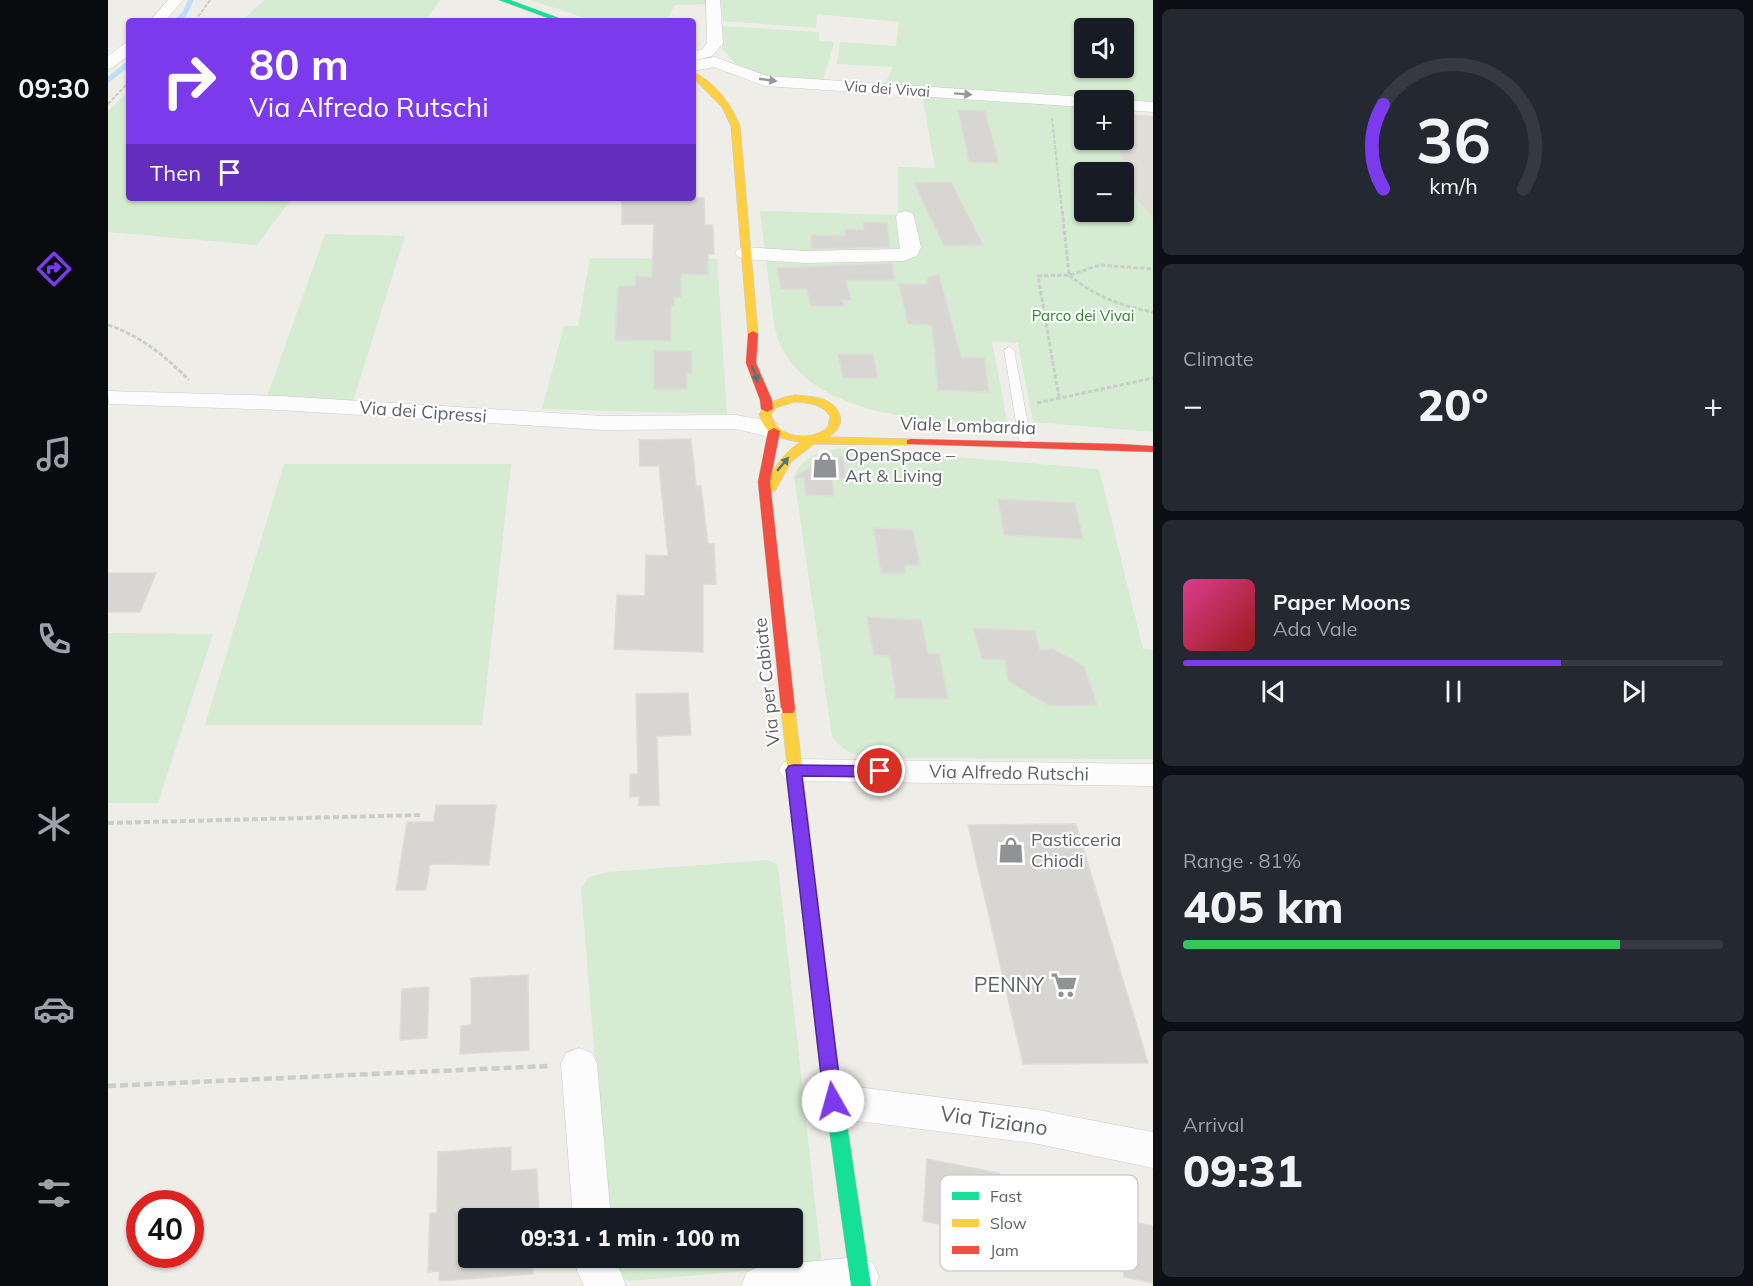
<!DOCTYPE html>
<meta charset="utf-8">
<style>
body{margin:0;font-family:Mulish,sans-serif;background:#242831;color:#f1f3f6;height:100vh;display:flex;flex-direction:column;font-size:22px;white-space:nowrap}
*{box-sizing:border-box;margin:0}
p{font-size:20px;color:#9ea1a6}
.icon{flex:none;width:33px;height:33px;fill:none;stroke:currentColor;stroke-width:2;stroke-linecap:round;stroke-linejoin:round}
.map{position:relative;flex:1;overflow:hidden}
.drawer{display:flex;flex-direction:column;gap:9px;padding:9px;background:#0d0f14;width:600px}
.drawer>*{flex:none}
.guide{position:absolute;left:18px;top:18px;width:570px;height:183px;border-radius:6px;box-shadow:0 2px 4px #0004;background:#7c3aed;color:#fff;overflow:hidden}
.buttons{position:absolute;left:966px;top:18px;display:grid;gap:12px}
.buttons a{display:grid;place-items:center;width:60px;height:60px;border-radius:6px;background:#171b24;box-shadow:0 2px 4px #0004;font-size:30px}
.speed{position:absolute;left:18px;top:1190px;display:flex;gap:12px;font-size:30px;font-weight:700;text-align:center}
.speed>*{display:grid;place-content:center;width:78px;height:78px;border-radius:50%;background:#171b24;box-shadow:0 2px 4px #0004;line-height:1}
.speed .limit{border:9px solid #d22;background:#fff;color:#111}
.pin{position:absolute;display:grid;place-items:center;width:51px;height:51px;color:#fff;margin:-26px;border:3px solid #fff;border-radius:50%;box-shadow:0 2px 6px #0007}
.me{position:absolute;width:66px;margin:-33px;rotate:353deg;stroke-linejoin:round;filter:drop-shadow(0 0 4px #0008)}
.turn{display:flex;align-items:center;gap:21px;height:126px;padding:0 24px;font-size:27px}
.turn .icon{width:78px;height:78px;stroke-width:2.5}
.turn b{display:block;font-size:42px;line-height:51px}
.then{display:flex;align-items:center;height:57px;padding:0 24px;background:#0003;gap:12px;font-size:22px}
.big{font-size:45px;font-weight:800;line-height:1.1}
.drawer .card{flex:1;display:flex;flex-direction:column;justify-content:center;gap:9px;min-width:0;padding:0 21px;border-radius:9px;background:#242831}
.drawer .dial{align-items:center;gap:0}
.dial svg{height:156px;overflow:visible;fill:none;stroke:#363941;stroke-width:7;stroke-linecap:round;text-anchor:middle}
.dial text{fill:#f1f3f6;stroke:none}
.song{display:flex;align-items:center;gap:18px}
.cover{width:72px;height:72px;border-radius:9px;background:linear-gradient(135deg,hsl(330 70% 55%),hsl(0 70% 35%))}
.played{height:6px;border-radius:3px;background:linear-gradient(90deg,#7c3aed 70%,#363941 70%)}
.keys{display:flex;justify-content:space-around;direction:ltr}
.heat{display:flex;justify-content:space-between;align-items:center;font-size:33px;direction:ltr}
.charge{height:9px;border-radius:4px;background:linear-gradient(90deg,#34c759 81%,#363941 0)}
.trip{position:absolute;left:350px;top:1208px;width:345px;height:60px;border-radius:6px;background:#171b24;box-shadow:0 2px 4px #0004;font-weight:800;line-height:60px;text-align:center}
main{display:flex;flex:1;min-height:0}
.tabs{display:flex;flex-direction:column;width:108px;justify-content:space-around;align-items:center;background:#090b0e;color:#9ea1a6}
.tabs .icon{width:42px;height:42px}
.tabs .on{color:#7c3aed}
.tabs b{font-size:27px;color:#f1f3f6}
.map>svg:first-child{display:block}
.education{fill:#dfddd6}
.green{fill:#d5ebd2;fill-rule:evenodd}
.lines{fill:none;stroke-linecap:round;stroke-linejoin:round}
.stream{stroke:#bcdef8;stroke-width:5}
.building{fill:#d8d6d3;stroke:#dedcd7;stroke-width:1.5}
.lane-casing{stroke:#cbcbca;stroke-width:1}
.street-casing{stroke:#cbcbca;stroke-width:1}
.fast-casing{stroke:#c9cac9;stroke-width:1}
.slow-casing{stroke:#c9cac9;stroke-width:1}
.jam-casing{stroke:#c9cac9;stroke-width:1}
.path-far3{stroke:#cacecb;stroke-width:2;stroke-dasharray:4 1.5;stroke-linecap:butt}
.path-far2{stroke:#cacecb;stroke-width:3;stroke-dasharray:4.5 2;stroke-linecap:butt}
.path-far1{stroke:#cacecb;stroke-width:4;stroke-dasharray:6 3;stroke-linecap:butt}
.path{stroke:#cacecb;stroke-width:4.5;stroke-dasharray:8 4;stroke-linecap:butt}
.lane{fill:#fcfcfc;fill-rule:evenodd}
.street{fill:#fcfcfc;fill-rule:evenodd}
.fast{fill:#16e098;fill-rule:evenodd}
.slow{fill:#ffcf43;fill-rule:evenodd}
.jam{fill:#f24e42;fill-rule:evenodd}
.oneway{fill:#95979b}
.oneway2{fill:#4f7a71}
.route{fill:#7c3aed;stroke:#51269a;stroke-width:1.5}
.labels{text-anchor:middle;stroke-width:4.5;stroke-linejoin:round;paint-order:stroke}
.far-street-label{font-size:15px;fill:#5d6167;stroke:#fff}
.far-park-label{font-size:15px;fill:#2d8632;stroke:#fff}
.street-label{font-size:18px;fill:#5d6167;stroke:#fff}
.poi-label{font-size:18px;fill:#5d6167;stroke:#fff;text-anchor:start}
.near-poi-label{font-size:21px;fill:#5d6167;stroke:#fff;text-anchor:end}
.near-street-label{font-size:21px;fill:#5d6167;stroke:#fff}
.key{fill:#fff;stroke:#ced0d1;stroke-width:1.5}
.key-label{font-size:16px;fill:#5d6167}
</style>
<main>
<nav class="tabs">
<b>09:30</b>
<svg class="icon on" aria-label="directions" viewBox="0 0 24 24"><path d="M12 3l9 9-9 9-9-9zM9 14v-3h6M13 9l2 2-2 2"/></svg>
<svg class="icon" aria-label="music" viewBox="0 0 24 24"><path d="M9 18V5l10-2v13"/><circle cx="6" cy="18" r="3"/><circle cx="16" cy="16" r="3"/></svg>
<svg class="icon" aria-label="phone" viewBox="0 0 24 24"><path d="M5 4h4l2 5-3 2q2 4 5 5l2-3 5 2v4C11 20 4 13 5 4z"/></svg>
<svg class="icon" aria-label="climate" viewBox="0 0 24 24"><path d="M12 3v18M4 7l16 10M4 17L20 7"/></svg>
<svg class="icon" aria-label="car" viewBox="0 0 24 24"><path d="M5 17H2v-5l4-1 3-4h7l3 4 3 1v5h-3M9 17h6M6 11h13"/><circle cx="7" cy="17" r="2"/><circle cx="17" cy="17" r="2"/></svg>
<svg class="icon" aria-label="filters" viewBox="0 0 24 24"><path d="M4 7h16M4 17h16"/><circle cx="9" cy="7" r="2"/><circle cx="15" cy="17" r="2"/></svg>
</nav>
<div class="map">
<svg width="1045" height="1286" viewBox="0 0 1045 1286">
<rect width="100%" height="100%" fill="#eeede8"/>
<path class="education" d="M1016 114 1045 116V219L1016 183 1010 140H1016Z"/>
<path class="green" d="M156 0H332L317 21H134Z
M422 0H598V4L567 5 558 21H487Z
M613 0H1045V107L1016 100 976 102V140H1010L1015 172H976V212H1016V178V183L1045 219V432L925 422 910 343 884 341 900 426C830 421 704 420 671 342 665 327 665 309 662 293 659 265 655 238 652 211L790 215V167L827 168 814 94 774 89 785 67 729 64 732 42 788 46 791 22 709 14 708 28 615 21ZM976 28H1016V68H976Z
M614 26 711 32V41L726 42 715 80 661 76 633 69 614 49Z
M21 91V198H184L149 245 0 232V111Z
M217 234 297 236 245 401 159 397Z
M482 258 609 259 619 414 434 409 456 326H470Z
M741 448 991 469 1035 649 1045 650V759L759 758C743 754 734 750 724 736L686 477C696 453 717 450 741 448Z
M176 464H403L374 725H97Z
M0 633 105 634 50 803H0Z
M660 860 670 865 713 1257 708 1265 521 1281 509 1276 503 1257H684V1218H500L473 888 481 877 501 872Z"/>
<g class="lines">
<path class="stream" d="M69 21 77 13 83 0
M0 80 21 63"/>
</g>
<path class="building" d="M850 110 877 111 891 163 861 162Z
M843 182 875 245 836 246 806 183Z
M514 198H596L597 225H605L606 254H600V275L573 274V297H566V306H563V341L507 340 510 286H527L528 276 544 277 546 224H514Z
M755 222 779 223 782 247 704 249 703 235 737 236V229L756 230Z
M784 263 786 280H738L743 300H734L736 306H702L699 289H673L669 268Z
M831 275 853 357 876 358 881 392 830 390 824 325 800 324 791 284H820L819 277Z
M546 351H583L584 373H579V389H546Z
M730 354H765L770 378H735Z
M583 439 588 486H593L600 544H606L608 584H595V652L506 649 509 595 537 596 538 555 560 556 551 466H532L531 440Z
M721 456 735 457 738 478H724L726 496 698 495 696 478 687 477Z
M890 499 967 503 975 539 896 535Z
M766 528 805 530 812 565H796L797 573H773Z
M0 573H48L32 612H0Z
M759 617 813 620 820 654H831L840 699 788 698 782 656 766 655Z
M865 628 927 631 932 650 945 649 976 666 989 705 942 706 900 681 897 660 874 659Z
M580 693 583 735 549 736 551 805 531 806V796L522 797V774H530L528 694Z
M328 805H388L381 865 322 864 318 890H288L299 822H326Z
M968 824 1040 1063 915 1064 860 825Z
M420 975 421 1050 352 1054 353 1026 363 1025V978Z
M321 987 319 1038 292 1040 294 989Z
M403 1147V1171L429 1169 431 1218H360V1257H424L425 1274 331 1281V1271L320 1272 322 1213H329L330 1152Z
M819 1159 891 1173V1185L1005 1207 1006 1218 1045 1226V1283L1016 1277 1015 1268 880 1242 881 1234 815 1221Z"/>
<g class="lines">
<g class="lane-casing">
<path id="lane" d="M901 347 906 350 923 440 917 443 911 440 896 350Z"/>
</g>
<g class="street-casing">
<path id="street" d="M60 0H75L57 21H42Z
M598 0H612L615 43 604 56 585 61V51L594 50 599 43Z
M21 42V55L5 67 0 69V56L16 44Z
M607 57 659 76 976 97 983 100H976V107L657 86 606 67 585 71V61Z
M1014 100H1016L1045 102V112L1016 110Z
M797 211 804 213 806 217 813 247 809 256 795 261 697 263 637 259 630 257 627 253 630 249 637 247 697 251 792 249 788 217 790 213Z
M0 391 172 396 495 416 628 415 661 421 674 426 677 431 674 436 666 438 628 429 495 430 172 410 1 404Z
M686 759 1045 764V786L686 781 676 778 671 770 676 762Z
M471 1048 484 1053 489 1064 503 1218H465L453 1064 458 1053Z
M725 1084 925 1109 1045 1132V1168L925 1143 725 1118 712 1113 707 1101 712 1089Z
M467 1257H507L518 1286H476L469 1271Z
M751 1257 765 1263 771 1277 767 1286H633L639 1272 653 1266Z"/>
</g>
<g class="fast-casing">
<path id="fast" d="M391 0H402L459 21H448Z
M718 1035 724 1037 727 1043 763 1286H743L709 1043 712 1037Z"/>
</g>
<g class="slow-casing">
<path id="slow" d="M585 72C606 81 624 105 632 126L650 334 645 337 640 334 623 126 614 107 585 78Z
M687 395C697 396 707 396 717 400 735 408 739 427 720 437L803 439 809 442 803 445 706 444 683 462 667 491H659L657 488C664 469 675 454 692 442 672 439 657 435 651 414 661 401 671 398 687 395ZM687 402C701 403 714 404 722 416L720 427C703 442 670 439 663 414L668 408Z
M680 704 685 705 687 709 727 1043 724 1049 718 1051 712 1049 709 1043 673 709 675 705Z"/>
</g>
<g class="jam-casing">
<path id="jam" d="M645 331 650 334 648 363 664 400 665 409 659 412 653 409 652 400 638 363 640 334Z
M666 428 672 431 662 482 687 709 685 713H675L673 709 650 482 660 431Z
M803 439 1011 444 1045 446V452L799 444V440Z"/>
</g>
<path class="path-far3" d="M87 21 102 0
M0 104 21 82
M944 118 954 211"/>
<path class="path-far2" d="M961 275C986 296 1013 306 1045 312
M962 275 992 265 1045 269
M0 325C33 336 57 356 81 380
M951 398 930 276 961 275 954 209
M929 403 1045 378"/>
<path class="path-far1" d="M0 823 313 815"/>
<path class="path" d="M0 1086 440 1066"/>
<use href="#lane" class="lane"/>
<use href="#street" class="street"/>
<use href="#fast" class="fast"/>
<use href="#slow" class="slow"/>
<use href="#jam" class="jam"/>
</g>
<defs><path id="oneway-solid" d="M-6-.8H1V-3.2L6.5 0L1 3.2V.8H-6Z" transform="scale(1.5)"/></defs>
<g class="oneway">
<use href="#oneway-solid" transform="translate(660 80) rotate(8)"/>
<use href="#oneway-solid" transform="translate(855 94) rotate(4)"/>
</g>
<g class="oneway2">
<use href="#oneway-solid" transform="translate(647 374) rotate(70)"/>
<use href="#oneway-solid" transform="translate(675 464) rotate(-50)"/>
</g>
<path class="route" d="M686 765 772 766 777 767 779 771 777 775 772 777 694 776 734 1101 732 1107 725 1110 719 1107 716 1101 678 770 681 766Z"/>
<defs>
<g id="shop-bare" transform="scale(2.07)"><path d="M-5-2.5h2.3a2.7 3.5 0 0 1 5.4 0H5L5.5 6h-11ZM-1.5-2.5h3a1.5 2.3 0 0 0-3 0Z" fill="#909294" stroke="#fff" stroke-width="2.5" paint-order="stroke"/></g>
<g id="supermarket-bare" transform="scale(2.07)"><path d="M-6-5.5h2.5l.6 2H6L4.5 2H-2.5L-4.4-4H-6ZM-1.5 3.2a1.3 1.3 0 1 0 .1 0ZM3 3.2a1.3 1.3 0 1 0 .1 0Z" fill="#909294" stroke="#fff" stroke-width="2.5" paint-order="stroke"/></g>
</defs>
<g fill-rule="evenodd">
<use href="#shop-bare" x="717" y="465"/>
<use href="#shop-bare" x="903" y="850"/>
<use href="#supermarket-bare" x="956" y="985"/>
</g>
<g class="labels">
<g class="far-street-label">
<text transform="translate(779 89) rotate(4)" y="5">Via dei Vivai</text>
</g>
<g class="far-park-label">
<text x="975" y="321">Parco dei Vivai</text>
</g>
<g class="street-label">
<text transform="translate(315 412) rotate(4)" y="6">Via dei Cipressi</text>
<text transform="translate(860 426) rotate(2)" y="6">Viale Lombardia</text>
<text transform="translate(659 682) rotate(-96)" y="6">Via per Cabiate</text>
<text transform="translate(901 773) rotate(1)" y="6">Via Alfredo Rutschi</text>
</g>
<g class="poi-label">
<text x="737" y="461">OpenSpace –<tspan x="737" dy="21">Art &amp; Living</tspan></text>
<text x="923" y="846">Pasticceria<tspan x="923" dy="21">Chiodi</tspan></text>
</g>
<g class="near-poi-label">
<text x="936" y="992">PENNY</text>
</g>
<g class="near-street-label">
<text transform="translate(886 1121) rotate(8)" y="7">Via Tiziano</text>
</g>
</g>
<rect x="832" y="1175" width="198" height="96" rx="9" class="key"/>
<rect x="844" y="1192" width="27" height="8" fill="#16e098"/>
<rect x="844" y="1219" width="27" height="8" fill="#ffcf43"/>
<rect x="844" y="1246" width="27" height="8" fill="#f24e42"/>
<g class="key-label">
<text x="882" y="1202">Fast</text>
<text x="882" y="1229">Slow</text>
<text x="882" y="1256">Jam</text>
</g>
</svg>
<div class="buttons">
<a><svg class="icon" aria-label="sound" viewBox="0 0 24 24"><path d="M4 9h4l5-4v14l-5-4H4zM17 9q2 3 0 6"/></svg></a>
<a>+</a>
<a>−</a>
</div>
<div class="speed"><div class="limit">40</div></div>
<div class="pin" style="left:772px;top:771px;background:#d93025"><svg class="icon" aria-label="arrive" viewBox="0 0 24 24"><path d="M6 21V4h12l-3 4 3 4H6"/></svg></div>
<svg class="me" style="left:725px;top:1101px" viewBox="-20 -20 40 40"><circle r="19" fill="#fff"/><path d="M0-13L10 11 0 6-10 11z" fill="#7c3aed"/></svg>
<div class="trip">09:31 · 1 min · 100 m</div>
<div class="guide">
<div class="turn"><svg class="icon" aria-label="right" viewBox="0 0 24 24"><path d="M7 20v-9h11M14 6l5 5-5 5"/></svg><div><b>80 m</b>Via Alfredo Rutschi</div></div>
<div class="then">Then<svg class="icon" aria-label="arrive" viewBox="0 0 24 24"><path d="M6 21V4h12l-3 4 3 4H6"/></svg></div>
</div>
</div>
<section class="drawer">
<div class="card dial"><svg viewBox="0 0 100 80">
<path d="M14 69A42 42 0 1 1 86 69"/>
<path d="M14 69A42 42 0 0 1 14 26" stroke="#7c3aed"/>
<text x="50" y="56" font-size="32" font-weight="700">36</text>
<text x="50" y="72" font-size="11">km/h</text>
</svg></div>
<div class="card"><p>Climate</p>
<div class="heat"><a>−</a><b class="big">20°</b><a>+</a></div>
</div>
<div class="card">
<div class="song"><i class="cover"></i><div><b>Paper Moons</b><p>Ada Vale</p></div></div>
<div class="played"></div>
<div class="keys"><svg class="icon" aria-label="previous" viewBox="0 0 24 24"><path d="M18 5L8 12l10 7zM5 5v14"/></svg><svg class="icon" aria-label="pause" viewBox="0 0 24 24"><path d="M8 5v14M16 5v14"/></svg><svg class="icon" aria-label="next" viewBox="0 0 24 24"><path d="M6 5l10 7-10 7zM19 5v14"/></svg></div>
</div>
<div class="card"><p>Range · 81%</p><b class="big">405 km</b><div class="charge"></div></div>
<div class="card"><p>Arrival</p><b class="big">09:31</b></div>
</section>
</main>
